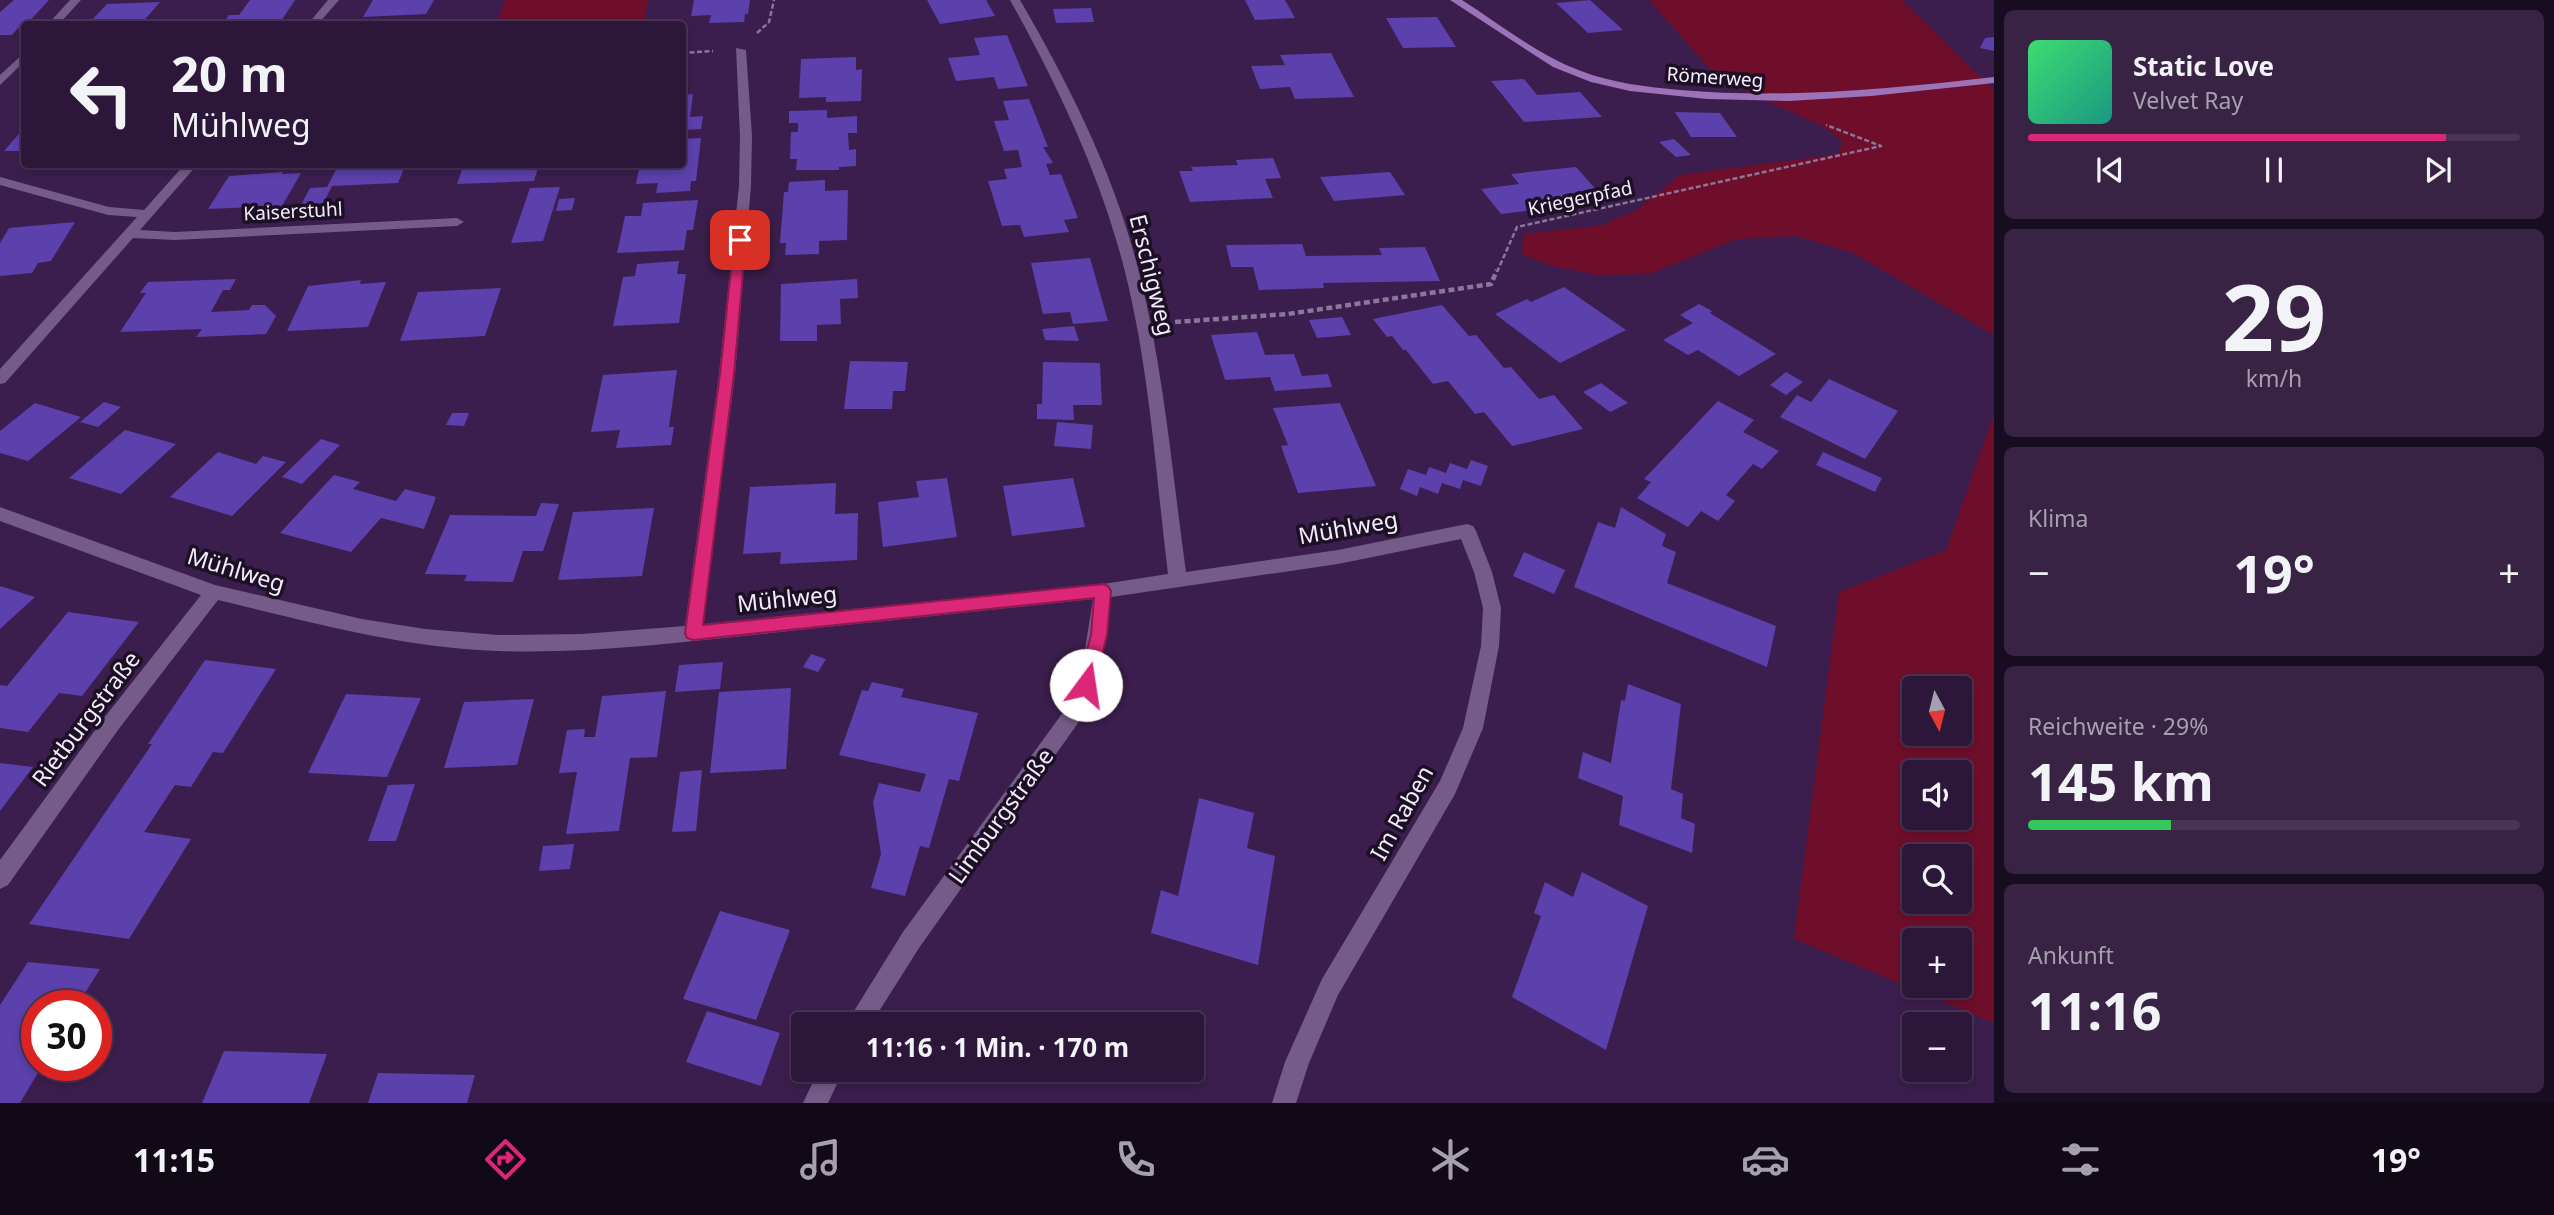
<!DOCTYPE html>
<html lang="de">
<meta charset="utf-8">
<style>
body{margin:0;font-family:"Noto Sans",sans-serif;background:#382345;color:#f1f3f6;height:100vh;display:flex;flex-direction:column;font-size:26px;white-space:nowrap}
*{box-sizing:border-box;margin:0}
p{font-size:23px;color:#a69faf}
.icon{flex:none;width:38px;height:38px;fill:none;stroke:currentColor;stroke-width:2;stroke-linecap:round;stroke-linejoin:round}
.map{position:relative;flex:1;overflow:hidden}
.details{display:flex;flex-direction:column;gap:10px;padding:10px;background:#180c20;width:560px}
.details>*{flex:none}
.banner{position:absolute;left:21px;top:21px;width:665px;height:147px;border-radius:7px;box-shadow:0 4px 10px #0003,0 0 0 2px #483554;background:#2c163a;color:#f1f3f6;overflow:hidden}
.needle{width:46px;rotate:173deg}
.buttons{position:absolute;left:1902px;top:676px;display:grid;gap:14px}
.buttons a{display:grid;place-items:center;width:70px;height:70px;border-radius:7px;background:#2c163a;box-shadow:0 4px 10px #0003,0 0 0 2px #483554;font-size:35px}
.speed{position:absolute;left:21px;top:990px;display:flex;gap:14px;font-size:35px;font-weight:700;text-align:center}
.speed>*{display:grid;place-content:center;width:91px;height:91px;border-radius:50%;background:#2c163a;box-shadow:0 4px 10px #0003,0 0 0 2px #483554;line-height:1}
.speed .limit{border:10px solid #d22;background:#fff;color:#111}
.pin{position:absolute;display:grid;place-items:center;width:60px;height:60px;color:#fff;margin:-30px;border-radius:14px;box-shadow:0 4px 10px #0006}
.me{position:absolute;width:77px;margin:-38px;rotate:14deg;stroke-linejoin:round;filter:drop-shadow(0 0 5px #0008)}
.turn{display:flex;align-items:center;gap:24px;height:147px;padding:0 35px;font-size:32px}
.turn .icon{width:91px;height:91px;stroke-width:2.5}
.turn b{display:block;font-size:49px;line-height:60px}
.big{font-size:52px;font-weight:700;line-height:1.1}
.details .widget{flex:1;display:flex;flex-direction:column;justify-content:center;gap:10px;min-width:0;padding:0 24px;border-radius:10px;background:#382345}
.details .dial{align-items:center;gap:0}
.dial b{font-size:91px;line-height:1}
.song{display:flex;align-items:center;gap:21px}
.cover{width:84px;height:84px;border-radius:10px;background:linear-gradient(135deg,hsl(140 70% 55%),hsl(170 70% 35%))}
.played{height:7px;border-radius:4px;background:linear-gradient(90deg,#db2777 85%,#483554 85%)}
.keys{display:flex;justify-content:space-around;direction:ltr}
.heat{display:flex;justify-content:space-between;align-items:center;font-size:38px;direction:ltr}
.charge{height:10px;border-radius:5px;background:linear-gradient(90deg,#34c759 29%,#483554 0)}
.trip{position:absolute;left:791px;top:1012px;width:413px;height:70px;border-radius:7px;background:#2c163a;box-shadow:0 4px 10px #0003,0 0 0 2px #483554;font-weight:700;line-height:70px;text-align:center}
.tab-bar{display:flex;height:112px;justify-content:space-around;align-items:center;background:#120917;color:#a69faf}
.tab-bar .icon{width:49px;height:49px}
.tab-bar .active{color:#db2777}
.tab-bar b{font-size:32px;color:#f1f3f6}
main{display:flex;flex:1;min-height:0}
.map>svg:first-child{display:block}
.green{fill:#6f0e2b;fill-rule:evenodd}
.building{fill:#5c40ac}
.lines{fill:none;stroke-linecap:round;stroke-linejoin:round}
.path-far1{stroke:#8b7799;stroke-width:2.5;stroke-dasharray:5 2.5;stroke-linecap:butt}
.path{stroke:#8b7799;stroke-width:4.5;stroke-dasharray:6 3.5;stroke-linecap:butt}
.street{fill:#755b87;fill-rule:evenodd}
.secondary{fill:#9c73b9;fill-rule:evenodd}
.route{fill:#db2777;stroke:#8e194d;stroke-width:2}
.labels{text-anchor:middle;stroke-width:7;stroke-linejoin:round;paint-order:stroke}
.far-street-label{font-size:19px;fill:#f5ebfd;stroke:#1c1024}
.street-label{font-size:23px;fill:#f5ebfd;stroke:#1c1024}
</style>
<main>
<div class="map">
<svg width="1994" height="1103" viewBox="0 0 1994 1103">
<rect width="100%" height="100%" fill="#3b1e4d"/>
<path class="green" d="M505 0H648L644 24H496Z
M1649 0H1902L1994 90V335L1853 253 1796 236 1737 239 1649 274 1598 275 1552 266 1522 254 1524 234 1603 225 1638 209 1680 175 1838 154 1843 141 1824 127 1718 78Z
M1994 414V1023L1794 939 1839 592 1946 550ZM1914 688H1960V733H1914ZM1914 772H1960V817H1914ZM1914 856H1960V901H1914ZM1914 940H1960V985H1914Z"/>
<path class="building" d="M14 0H49L23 28H18L12 35H0V12Z
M250 0H295L279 24H222L229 15H239Z
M373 0H434L426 14 363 17Z
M694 0H750L748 14H745L744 22 709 23 711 15 691 16Z
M927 0H986L995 16 940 24Z
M1245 0H1285L1295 18 1255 20Z
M1590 0 1623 30 1588 33 1556 3Z
M160 2 141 24H88L107 4Z
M1091 8 1094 22 1056 23 1053 9Z
M1437 17 1456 47 1403 48 1386 18Z
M1007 35 1028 86 998 89 994 77 956 81 948 58 980 55 974 38Z
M1994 37V51L1980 48 1985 38Z
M1331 53 1354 97 1295 99 1290 87 1260 89 1251 66 1285 65 1280 55Z
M856 57V70L862 69 861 101 826 102V97L799 98 801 59Z
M1524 79 1537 95 1580 92 1602 117 1524 122 1491 81Z
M693 94 690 117 703 116 701 129 682 130V95Z
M1029 99 1048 147H1043L1053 163 1046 164 1050 175 1061 174 1078 218 1064 220 1069 232 1024 237 1020 225 1002 226 988 181 1007 179 1004 169 1022 167 1018 150 1004 151 994 121 1009 120 1003 101Z
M827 110V118L857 116V133H848L849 150 856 149V166L839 167V170H796L797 159H790L791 132H798V123H789V111Z
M1675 112 1720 113 1737 137H1691Z
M24 128V151H4Z
M701 138 696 181H691L690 191 656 193 658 183 636 184 640 164H682V139Z
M1674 139 1691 155 1676 157 1659 142Z
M1273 158 1281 178 1265 179 1273 198 1190 202 1179 171H1193L1191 167 1238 165 1236 160Z
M339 164H406L398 183 332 186 323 204 301 205 310 188 327 187Z
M464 164H539L534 181 457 184Z
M1576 167 1608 203H1571L1573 205 1501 214 1481 189 1519 184 1511 174Z
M283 172 282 174 301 173 282 206 208 209 229 176Z
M1390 172 1405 195 1334 201 1320 177Z
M825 180V191L848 190 847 240 819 241V254L785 255 786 243H780L784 192H788L789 182Z
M560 187 543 241 511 243 530 188Z
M575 198 572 210 556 211 559 199Z
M698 200 693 230H687L684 250 617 253 625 216H641L643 203Z
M75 222 51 261 38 263 32 273 0 276V243L9 228Z
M1302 244 1306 256 1382 255 1379 248 1425 247 1440 281 1323 283 1324 288 1259 290 1253 267H1231L1226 245Z
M1090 258 1108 321 1073 324 1070 312 1043 314 1031 263Z
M679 261 677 274H686L679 323 613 326 623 277 635 276 637 264Z
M236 279 230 290H223L211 312 249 310 252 305H265L276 316 266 334 196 337 202 329 120 332 146 293H140L148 282Z
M857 279 858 298 840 299 841 324 817 325V341H780L781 284Z
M361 280 360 284 386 282 368 327 287 331 308 286Z
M1564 287 1626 330 1560 363 1495 314 1527 299 1531 302Z
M501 288 485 336 400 341 418 292Z
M1699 304 1712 311 1710 313 1776 354 1739 376 1698 350 1688 355 1663 340 1693 323 1680 315Z
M1442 305 1469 336 1476 335 1504 368 1511 367 1539 399 1554 395 1583 429 1512 446 1484 412 1475 414 1448 381 1433 384 1406 350H1403L1392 336 1387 337 1373 319Z
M1342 317 1351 335 1317 338 1309 320Z
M1074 326 1079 341 1045 340 1042 329Z
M1257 332 1265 355 1294 354 1302 376 1328 374 1332 387 1275 391 1270 377 1225 380 1211 335Z
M850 361 908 362 905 391H893L892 409H844Z
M1043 362 1100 363 1102 405H1073L1074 420 1037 419V404H1042Z
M677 370 669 427H674L671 445 616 448 620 430 591 432 603 375Z
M1786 372 1803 382 1786 395 1770 385Z
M1829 379 1898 411 1865 459 1780 417 1797 395 1811 402Z
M1601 383 1628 403 1610 412 1583 392Z
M1718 401 1754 420 1743 432 1779 451 1762 469 1753 464 1726 495 1735 501 1718 521 1701 511 1688 527 1637 498 1651 482 1644 479Z
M104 402 121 407 98 427 80 422Z
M35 403 81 417 28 461 0 453V431Z
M1340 403 1376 486 1298 493 1281 446 1288 445 1273 408Z
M452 413H469L464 426 446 425Z
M1057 422 1093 425 1091 449 1054 446Z
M125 430 176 444 121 494 69 478Z
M321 439 340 445 302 484 282 477Z
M218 452 256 464 263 456 286 462 232 516 170 497Z
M1823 452 1882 478 1875 492 1816 465Z
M1471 460 1488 466 1481 486 1463 480 1460 489 1442 483 1438 494 1420 487 1417 496 1400 489 1408 469 1426 475 1429 467 1446 473 1450 463 1467 469Z
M334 475 360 482 353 489 396 501 405 489 436 497 424 529 381 518 351 552 280 533Z
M947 478 957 537 883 547 878 502 919 497 916 481Z
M1073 478 1085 527 1012 536 1003 486Z
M836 483 835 514 858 513 857 560 780 564 781 552 743 554 750 487Z
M541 503 559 504 543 551H523L513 582 464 581 467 575 425 574 450 515 536 516Z
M1621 507 1666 534 1662 546 1676 552 1667 583 1776 626 1767 667 1574 587 1598 522 1615 528Z
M654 508 642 576 558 580 573 512Z
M1524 552 1565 570 1554 594 1513 576Z
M0 586 35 597 0 629Z
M68 612 139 622 82 696 59 693 28 732 0 728V685L7 686Z
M811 654 826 659 818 672 803 667Z
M205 660 276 669 223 753 213 752 191 787 175 785 144 832 191 839 129 939 29 924 152 744H148Z
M723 662 720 689 675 692 679 665Z
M872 682 904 689 901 697 978 713 959 781 949 779 929 848 920 846 905 896 871 888 881 854 873 802 879 783 920 792 926 774 839 755 862 690 868 691Z
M1628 684 1681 704 1671 789 1683 794 1681 818 1695 824 1692 853 1619 825 1623 796 1578 778 1583 752 1611 763 1621 700 1625 701Z
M791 688 786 769 710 773 719 692Z
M666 691 657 757 630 758 619 831 566 834 577 772 559 773 567 730 585 729 584 737H595L602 696Z
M346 694 421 698 387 777 308 773Z
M534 699 517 765 444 768 464 702Z
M0 763 33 767 0 811Z
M702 770 696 831 672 832 680 772Z
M415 784 396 841H368L388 785Z
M1199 798 1254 813 1247 848 1275 856 1258 965 1151 933 1161 890 1178 896Z
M574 844 570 869 539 871 543 846Z
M1582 872 1648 906 1606 1050 1512 997 1541 916 1534 913 1545 882 1573 897Z
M720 911 790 930 756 1020 683 999Z
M28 962 100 969 77 1006H37V1066H42L20 1103H0V1005Z
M707 1011 780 1033 761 1086 686 1062Z
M224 1051 327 1054 309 1103H202Z
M378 1073 475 1075 467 1103H368Z"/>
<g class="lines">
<path class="path-far1" d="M757 33 769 22 774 0
M682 53 713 51
M1497 272 1517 227 1881 146 1826 125"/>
<path class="path" d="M1175 322 1288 314 1491 284 1497 270"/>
<path class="street" d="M70 0H81L59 24H48Z
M328 0H339L318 24H308Z
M1010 0H1020C1070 86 1115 176 1139 272 1164 370 1172 472 1186 572L1338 550 1467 524 1473 526 1476 531 1492 572 1501 608 1499 646 1483 728 1455 794 1338 995 1309 1063 1296 1103H1272L1285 1062 1322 979 1440 781 1463 728 1481 646 1483 608 1474 572 1461 539 1338 564 1111 597 1099 674 1078 723 919 948 871 1024H846L903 932 1064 711 1083 662 1093 599C983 611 872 622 762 634 675 643 586 654 498 651 403 648 310 622 218 600L118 730 8 885 0 889V860L104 718 201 595 0 521V507L215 585 362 619 425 629 498 635 582 634 685 626 719 374 739 186 740 136 736 48 746 50 752 136 751 186 735 374 703 624 1103 584 1168 574C1155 468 1149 357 1120 253 1095 164 1055 81 1010 0Z
M24 53V62L0 85V75Z
M185 164H198L140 230 175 232 457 218 464 222 457 226 175 240 133 238 5 383 0 384V369L137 217 108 215 0 185V177L109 207 144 210Z
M819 1069H844L828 1103H803Z"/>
<path class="secondary" d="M1450 0H1462C1501 25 1538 55 1581 71 1612 83 1647 87 1680 90 1785 99 1890 89 1994 77V83L1871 96 1789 101 1707 99 1630 91 1591 82 1553 67Z"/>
</g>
<path class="route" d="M740 236 746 240 734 374 703 625 1103 584 1108 586 1111 591 1107 635 1093 691 1086 693 1080 691 1078 685 1091 635 1094 598 693 640 687 638 685 633 720 374 734 240Z"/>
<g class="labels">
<g class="far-street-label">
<text transform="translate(1715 77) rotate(4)" y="7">Römerweg</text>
<text transform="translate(1580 198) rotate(-12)" y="7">Kriegerpfad</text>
<text transform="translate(293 211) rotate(-3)" y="7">Kaiserstuhl</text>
</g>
<g class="street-label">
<text transform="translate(1152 275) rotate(76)" y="8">Erschigweg</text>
<text transform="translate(1348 528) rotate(-10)" y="8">Mühlweg</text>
<text transform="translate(236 570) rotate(17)" y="8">Mühlweg</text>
<text transform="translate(787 599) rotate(-6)" y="8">Mühlweg</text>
<text transform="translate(86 719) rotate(-53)" y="8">Rietburgstraße</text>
<text transform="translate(1402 813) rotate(-61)" y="8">Im Raben</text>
<text transform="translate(1001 816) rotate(-54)" y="8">Limburgstraße</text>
</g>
</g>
</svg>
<div class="buttons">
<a><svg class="needle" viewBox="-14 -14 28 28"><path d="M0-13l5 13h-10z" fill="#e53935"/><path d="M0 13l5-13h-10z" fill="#a69faf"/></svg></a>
<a><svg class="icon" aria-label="sound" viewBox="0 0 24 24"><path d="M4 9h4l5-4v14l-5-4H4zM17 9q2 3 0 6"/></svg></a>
<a><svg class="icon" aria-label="search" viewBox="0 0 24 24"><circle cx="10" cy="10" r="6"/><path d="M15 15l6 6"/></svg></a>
<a>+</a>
<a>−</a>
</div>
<div class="speed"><div class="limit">30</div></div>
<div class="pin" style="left:740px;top:240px;background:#d93025"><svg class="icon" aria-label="arrive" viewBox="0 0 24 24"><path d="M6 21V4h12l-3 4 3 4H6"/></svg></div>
<svg class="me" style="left:1086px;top:685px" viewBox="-20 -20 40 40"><circle r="19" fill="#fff"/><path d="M0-13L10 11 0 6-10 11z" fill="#db2777"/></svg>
<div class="trip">11:16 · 1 Min. · 170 m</div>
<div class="banner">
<div class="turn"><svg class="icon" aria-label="left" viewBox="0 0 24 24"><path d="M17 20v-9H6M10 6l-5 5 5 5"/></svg><div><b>20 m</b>Mühlweg</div></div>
</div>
</div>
<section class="details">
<div class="widget">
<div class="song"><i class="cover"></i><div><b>Static Love</b><p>Velvet Ray</p></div></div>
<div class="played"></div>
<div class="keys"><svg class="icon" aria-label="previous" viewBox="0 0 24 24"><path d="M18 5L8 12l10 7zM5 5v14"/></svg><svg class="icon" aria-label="pause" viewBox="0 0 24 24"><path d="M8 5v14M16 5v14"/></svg><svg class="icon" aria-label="next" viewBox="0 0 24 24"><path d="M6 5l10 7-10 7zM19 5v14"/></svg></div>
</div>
<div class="widget dial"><b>29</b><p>km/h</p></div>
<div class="widget"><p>Klima</p>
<div class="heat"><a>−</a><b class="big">19°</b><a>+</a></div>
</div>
<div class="widget"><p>Reichweite · 29%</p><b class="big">145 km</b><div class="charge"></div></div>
<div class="widget"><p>Ankunft</p><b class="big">11:16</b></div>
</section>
</main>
<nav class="tab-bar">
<b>11:15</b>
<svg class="icon active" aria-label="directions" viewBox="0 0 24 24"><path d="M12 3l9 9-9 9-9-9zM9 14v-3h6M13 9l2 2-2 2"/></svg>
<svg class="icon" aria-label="music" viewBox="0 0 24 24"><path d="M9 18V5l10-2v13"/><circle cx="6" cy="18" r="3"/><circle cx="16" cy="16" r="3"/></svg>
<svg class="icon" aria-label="phone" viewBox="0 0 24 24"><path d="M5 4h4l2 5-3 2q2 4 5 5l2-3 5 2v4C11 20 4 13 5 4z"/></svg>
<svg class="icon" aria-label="climate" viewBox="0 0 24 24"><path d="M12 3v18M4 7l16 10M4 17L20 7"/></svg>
<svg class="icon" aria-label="car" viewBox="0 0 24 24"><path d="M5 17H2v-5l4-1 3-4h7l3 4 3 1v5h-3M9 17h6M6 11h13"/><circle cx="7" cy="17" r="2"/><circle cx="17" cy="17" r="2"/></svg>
<svg class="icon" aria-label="filters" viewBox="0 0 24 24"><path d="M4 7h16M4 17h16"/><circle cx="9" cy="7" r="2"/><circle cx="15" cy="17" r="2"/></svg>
<b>19°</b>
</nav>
